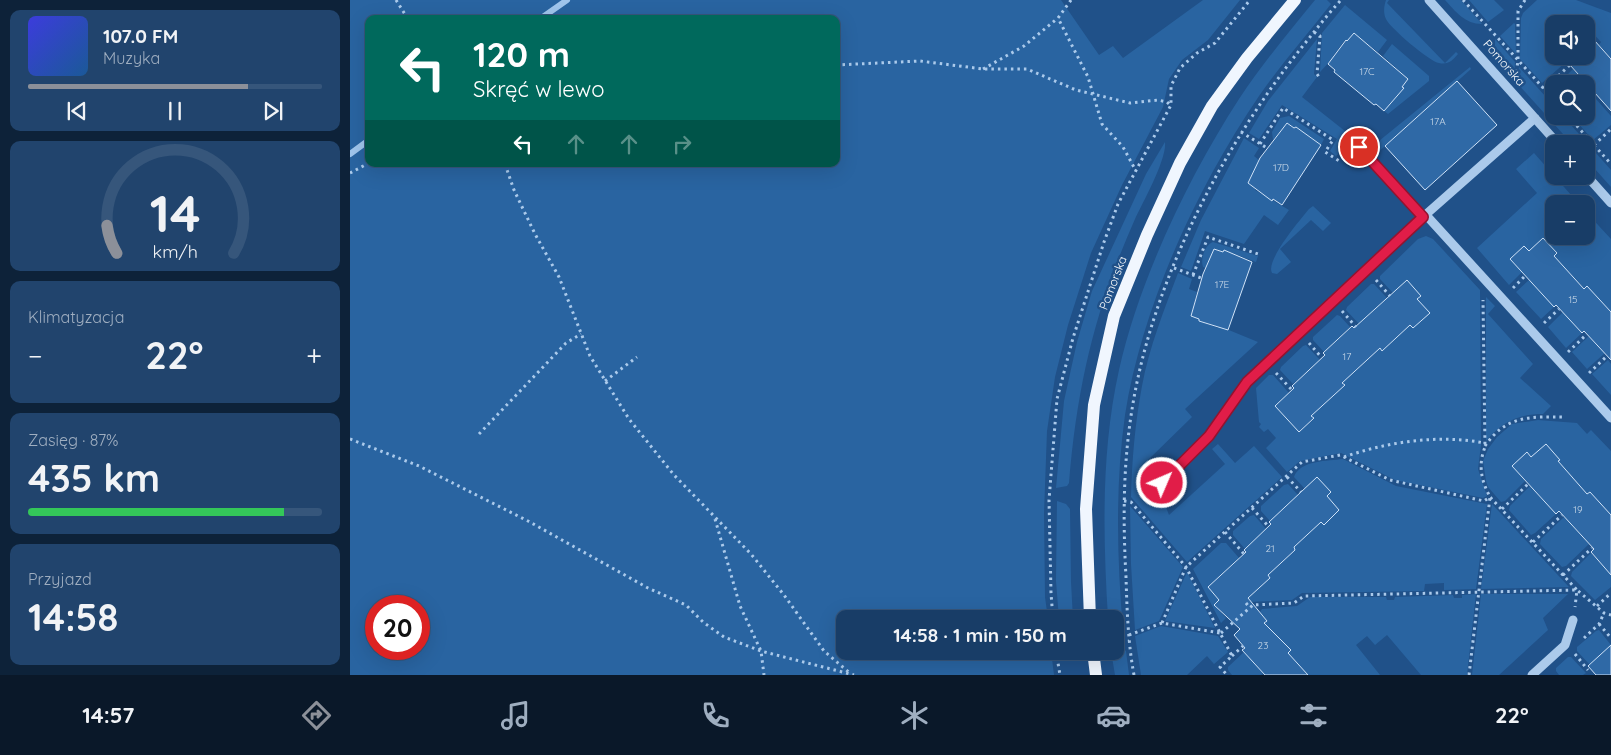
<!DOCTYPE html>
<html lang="pl">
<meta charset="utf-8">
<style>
body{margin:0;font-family:Quicksand,sans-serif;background:#21446d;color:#f1f3f6;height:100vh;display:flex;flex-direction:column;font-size:19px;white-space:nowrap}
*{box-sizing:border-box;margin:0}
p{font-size:16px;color:#9faec0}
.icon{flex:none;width:28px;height:28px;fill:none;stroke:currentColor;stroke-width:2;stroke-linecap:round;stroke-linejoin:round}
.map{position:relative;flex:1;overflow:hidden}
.drawer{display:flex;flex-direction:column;gap:10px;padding:10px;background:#0d2239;width:350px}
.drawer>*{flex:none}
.guide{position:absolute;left:15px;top:15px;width:475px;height:152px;border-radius:10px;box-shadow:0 5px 20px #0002,0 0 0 1px #36567b;background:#00695c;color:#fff;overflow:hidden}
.fabs{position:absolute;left:1195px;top:15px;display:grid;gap:10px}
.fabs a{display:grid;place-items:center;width:50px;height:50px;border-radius:10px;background:#183d67;box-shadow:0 5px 20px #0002,0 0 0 1px #36567b;font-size:25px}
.speed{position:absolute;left:15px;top:595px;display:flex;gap:10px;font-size:25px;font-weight:700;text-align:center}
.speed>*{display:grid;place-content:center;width:65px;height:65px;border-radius:50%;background:#183d67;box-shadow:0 5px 20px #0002,0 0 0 1px #36567b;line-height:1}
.speed .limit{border:8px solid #d22;background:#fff;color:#111}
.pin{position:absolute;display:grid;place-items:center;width:42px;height:42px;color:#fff;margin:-21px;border:2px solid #fff;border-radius:50%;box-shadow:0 1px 5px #0007}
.me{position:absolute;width:55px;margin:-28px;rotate:45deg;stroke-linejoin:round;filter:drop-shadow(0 0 4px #0008)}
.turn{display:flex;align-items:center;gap:18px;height:105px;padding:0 25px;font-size:22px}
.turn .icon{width:65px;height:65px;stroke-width:2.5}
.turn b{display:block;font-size:35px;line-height:42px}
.lanes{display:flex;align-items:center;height:48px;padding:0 25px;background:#0003;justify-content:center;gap:25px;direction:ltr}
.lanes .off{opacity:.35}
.big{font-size:38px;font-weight:800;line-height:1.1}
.drawer .tile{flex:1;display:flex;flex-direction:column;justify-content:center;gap:8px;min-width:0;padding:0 18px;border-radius:10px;background:#21446d}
.drawer .dial{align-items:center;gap:0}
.dial svg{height:130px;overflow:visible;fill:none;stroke:#36567b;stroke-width:7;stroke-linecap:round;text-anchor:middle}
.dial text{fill:#f1f3f6;stroke:none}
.song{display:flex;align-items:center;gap:15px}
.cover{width:60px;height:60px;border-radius:8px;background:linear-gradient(135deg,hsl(240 70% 55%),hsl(210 70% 35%))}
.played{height:5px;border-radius:2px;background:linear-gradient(90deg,#8c9099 75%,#36567b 75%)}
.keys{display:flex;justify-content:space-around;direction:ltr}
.heat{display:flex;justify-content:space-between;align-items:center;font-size:28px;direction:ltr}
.charge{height:8px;border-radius:4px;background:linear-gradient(90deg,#34c759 87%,#36567b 0)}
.trip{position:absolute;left:486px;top:610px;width:288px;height:50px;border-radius:10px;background:#183d67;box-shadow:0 5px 20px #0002,0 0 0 1px #36567b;font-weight:800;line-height:50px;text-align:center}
.dock{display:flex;height:80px;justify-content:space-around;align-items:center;background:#0a1829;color:#9faec0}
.dock .icon{width:35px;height:35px}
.dock .on{color:#8c9099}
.dock b{font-size:22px;color:#f1f3f6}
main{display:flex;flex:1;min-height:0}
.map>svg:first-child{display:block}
.green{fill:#2964a1;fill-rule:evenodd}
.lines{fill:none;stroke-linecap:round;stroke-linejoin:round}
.stream{stroke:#9fc5ec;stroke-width:6}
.building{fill:#2f69a6;stroke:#d0e3f8}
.path{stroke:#abcaeb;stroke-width:3;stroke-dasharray:2.5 4;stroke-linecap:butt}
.minor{stroke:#abcaeb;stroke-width:9}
.major{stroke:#f0f6fe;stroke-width:12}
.route-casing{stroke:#92132f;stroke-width:12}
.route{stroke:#e11d48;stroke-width:9}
.labels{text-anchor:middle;stroke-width:5;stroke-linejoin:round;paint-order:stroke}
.number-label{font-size:10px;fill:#cbdae9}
.street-label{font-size:12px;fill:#fff;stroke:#205189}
</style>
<main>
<section class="drawer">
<div class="tile">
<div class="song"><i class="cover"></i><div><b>107.0 FM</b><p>Muzyka</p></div></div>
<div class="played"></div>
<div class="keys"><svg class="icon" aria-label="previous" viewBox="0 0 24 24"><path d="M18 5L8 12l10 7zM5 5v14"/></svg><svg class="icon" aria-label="pause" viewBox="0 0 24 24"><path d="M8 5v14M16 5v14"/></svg><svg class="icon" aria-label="next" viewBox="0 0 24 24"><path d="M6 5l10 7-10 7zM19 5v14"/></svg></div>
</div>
<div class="tile dial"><svg viewBox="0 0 100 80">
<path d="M14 69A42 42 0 1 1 86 69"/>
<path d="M14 69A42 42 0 0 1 8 52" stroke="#8c9099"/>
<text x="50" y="56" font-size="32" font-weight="700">14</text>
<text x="50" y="72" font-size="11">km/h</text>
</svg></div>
<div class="tile"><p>Klimatyzacja</p>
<div class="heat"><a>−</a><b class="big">22°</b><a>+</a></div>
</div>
<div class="tile"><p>Zasięg · 87%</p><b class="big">435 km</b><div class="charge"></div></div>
<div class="tile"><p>Przyjazd</p><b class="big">14:58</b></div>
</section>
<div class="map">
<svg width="1261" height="675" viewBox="0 0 1261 675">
<rect width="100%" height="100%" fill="#205189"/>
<path class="green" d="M0 0H711L749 55 763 46 773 58 853 0H890L858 40 832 60 819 79 813 107 772 185 741 253 718 325 705 377 697 431 694 513 695 597 698 619H495V651H701L704 675H0ZM19 19H486V164H19ZM26 606H69V649H26Z
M965 0H977L981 4C957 35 931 64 909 96 847 187 792 306 775 415 765 485 767 560 773 630L770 636H765V619L758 618C753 536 751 451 769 370 789 280 839 176 889 99 912 64 939 32 965 0Z
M1036 0H1039L1037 3 1095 63 1106 52 1108 54C1102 61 1098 65 1089 63 1080 62 1039 27 1036 19 1033 13 1034 6 1036 0Z
M1095 0H1111L1132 24C1115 24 1106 12 1095 0Z
M1119 0H1144L1154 10 1138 22Z
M1187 0H1226L1261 13V58L1249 45 1251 42 1238 28 1236 29V24H1204V56H1211L1216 62 1192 83 1170 59 1171 18 1173 13Z
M995 5 1037 40 1028 52 1004 34 997 41 995 40 983 56 984 57 970 72 972 33Z
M1164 23 1165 24 1166 54 1150 36Z
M967 39 964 74 967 77 952 97 1005 139 1016 127 1018 130 986 156 980 151 987 139 932 105 909 139 899 133 918 101Z
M1145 39 1165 62 1164 79 1145 58Z
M1042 44 1079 76V81L1038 114 1033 110 1053 88 1052 87 1058 79 1033 56Z
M1120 67 1121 69 1025 155 1023 150 1024 145Z
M1169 67 1204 106V116H1213L1261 170V187L1236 159V144H1222L1167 83Z
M1223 69 1242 89 1236 94V84H1208Z
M1246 99 1261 116V125L1243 140 1225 120 1227 116H1236V108Z
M939 116 974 139 971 145 946 127 945 128 937 123 923 140 922 132 930 118Z
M894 138 909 148 904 156 910 161 902 174 905 190 939 210 928 225 914 215 894 244 855 231 841 271 831 267 851 220Z
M815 142C817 159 793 202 785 219 745 309 727 386 719 483L717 486 706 488 714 401 727 342 742 291 796 174Z
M1184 153 1229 204H1204V236H1236V212L1261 239V312L1237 286 1234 288 1204 256 1207 253 1193 238 1179 251 1174 246 1160 259 1172 272 1159 285 1127 248 1187 193 1166 169Z
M963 206 981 223 973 231 961 220 930 249 941 262 927 274 922 273C915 261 950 220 959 209Z
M1076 236 1083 239 1130 290 1131 445 1128 469 1137 496 1133 498 1045 480 991 453 950 461 937 472 916 448 926 438 918 429 914 432 909 427 911 424 909 422 906 388 919 375H923L939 393 925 406 949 432 964 419 961 416 994 385 992 383 1030 348 1032 351 1060 325 1063 328 1079 313 1067 299 1070 296 1057 280 1043 293 1030 279V276L1068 239Z
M863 242 908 256 906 262 874 250 873 252 865 249 856 268 853 267C850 259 855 245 863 242Z
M828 273 842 279 839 289 847 292 841 316 849 319V321L868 328 869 326 908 342 835 409 842 417 798 460 819 515 875 464 862 449 868 444 885 463 904 446 932 477 837 562 781 497C782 460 785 423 792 386 799 348 814 310 828 273Z
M1179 280 1204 307 1191 319 1166 292Z
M1021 284H1024L1037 298 1009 324 996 310 997 307Z
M1136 297 1145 306 1138 314 1183 364 1170 378 1201 406 1193 414C1168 414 1152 422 1136 441Z
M1213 312 1232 333 1216 348 1198 327Z
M987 315 990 316 1000 327 974 352 963 340V337Z
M1239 336 1255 353 1237 369 1222 352Z
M956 345 970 360 943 384 930 370 931 367 953 346Z
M1258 360 1261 364V395L1242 374Z
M1188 420 1227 423 1237 434 1241 430 1261 451V515L1240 492 1237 494 1208 461 1209 460 1182 457 1177 452 1162 466 1175 481 1155 501 1151 502 1138 487 1136 481 1133 461 1138 449 1147 437 1162 424Z
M993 459 1046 486 1137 504 1126 589 1094 590V583L1075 584 1074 591 952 593 942 600 897 602 894 599 920 578 918 575 945 550 944 547 971 522 974 525 989 510 977 496 955 489 944 477C950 460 978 461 993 459Z
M938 484 948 495 920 521 911 511V506L934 485Z
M1180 486 1206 514 1185 533 1181 535 1159 510 1160 506Z
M707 501 716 504 720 509 721 582 723 619H709L706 581Z
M1142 504 1219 587 1131 589Z
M780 506 833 567 809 621 785 630 781 564Z
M904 515 916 529 895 549 883 535V531L900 516Z
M1214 517 1239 544 1216 566 1212 567 1190 544 1191 539Z
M871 543H876L889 558 858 587 869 600 864 605 876 618 871 623 843 569Z
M1241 553 1261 575V587L1245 600 1221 576 1222 572Z
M837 572 865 628 815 621Z
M1126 594 1117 675H1071L1037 635 1025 645 1017 636 1006 645 1030 675H958L938 653 940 650 914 623 917 621 910 612 912 609 947 606 960 597H1036L1037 600H1044L1045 597 1103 595 1104 598H1112V595Z
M1131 594H1218L1193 618 1198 630 1149 675H1122Z
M811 626 868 636 878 652 864 664 857 656 837 675H791L785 636Z
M1249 630 1261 645 1240 665 1227 651V647L1246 631Z
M767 647H771L776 651 779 675H765L761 651H765V648Z
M894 652 913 673 911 675H882L878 670V667Z
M1218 657H1221L1236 673 1233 675H1209L1206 671V668Z"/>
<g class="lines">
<path class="stream" d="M190 19 217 0
M0 154 19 140"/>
</g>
<path class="building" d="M1236 31 1261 59V111L1212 56H1236Z
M1004 33 1058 79 1052 87 1054 88 1034 111 1026 104 1024 105 984 72 985 70 978 64 996 40 997 41Z
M1107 81 1147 125 1075 190 1035 146Z
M937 123 944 128 946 127 971 145 932 205 923 199 922 201 898 183 910 158Z
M1193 238 1207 253 1204 256 1234 289 1237 286 1261 312V360L1234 331 1232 333 1206 305 1204 307 1160 259 1174 246 1179 251Z
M864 249 873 252 874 250 902 262 878 330 849 321V319L841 316 853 274Z
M1057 280 1071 296 1067 299 1080 313 1063 328 1060 325 1032 351 1030 348 992 383 995 385 961 416 964 418 949 432 925 406 944 388 942 386 975 355 973 353 1002 326 1004 328Z
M1196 444 1210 460 1208 461 1237 494 1240 492 1261 515V575L1241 552 1244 549 1209 511 1206 514 1162 466 1177 452 1181 457Z
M967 477 981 492 977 496 989 510 974 525 971 522 944 547 945 550 918 575 920 578 898 598 917 621 914 623 941 650 938 653 958 675H915L892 650 895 648 884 635 890 629 864 605 869 600 858 587 896 552 894 550 921 524 919 522Z
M1261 645V675H1246L1238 666Z"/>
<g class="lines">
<path class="path" d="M46 0 58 19
M721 0 708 18 738 77 752 124 773 147 786 171
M1113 0 1168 60 1166 75
M1175 0 1168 11V60L1204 100
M964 32 970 36 967 74 969 77 968 79
M486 65 570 61 633 69H677L726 90 780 103 808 100 817 102 820 105
M633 69 674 46 708 18
M1194 89 1220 65
M1236 101 1245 93
M1218 116 1261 164
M891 132 917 148
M910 144 933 108 983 140 975 152 991 162
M1244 145 1261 129
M155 164 164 190 185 234 209 277 240 356 279 419 324 475 401 554 434 595 474 651 501 674
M0 173 19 163
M824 268 851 278
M843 275 858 237 908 254
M1026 280 1040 296
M1163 288 1175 276
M992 311 1006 327
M1194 323 1209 309
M959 343 972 358
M1218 352 1237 334
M926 373 942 390
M1239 373 1257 356
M255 381 287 357
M129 434 216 343 231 334
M0 439 69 466 178 521 298 588 336 605 353 622 374 637 411 651 504 675
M1135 446C1157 414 1181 417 1216 417
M994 457C1037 442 1089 434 1134 443
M937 477 951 492
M774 501 781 502 836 567 882 656 870 667 877 675
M902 508 919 527
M1152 509 1178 484
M365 519 390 606 411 651 414 675
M875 532 894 554
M1183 542 1212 515
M1213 575 1242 548
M896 603 900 608
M1247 606 1261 593
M703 619 701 593 699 500 707 399 723 338 754 242 768 204 821 105V86L830 68 847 53 865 43 900 0
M812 623 836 567 952 462 990 455 1040 480 1134 501 1140 497 1227 590 1225 607
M1249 624 1261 638
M871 633 903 605 944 603 954 596 1227 590 1254 613 1261 615
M779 635 812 623 870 633
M1234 638 1249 624 1254 613
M765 643 779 641
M706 651 710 675
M1225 654 1238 670
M882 656 893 646
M784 675C778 643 777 610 776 577 773 523 773 469 781 416 800 285 871 149 952 47 965 31 977 15 991 0
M1119 675 1140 497C1131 480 1128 465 1135 447L1133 300"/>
<path class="minor" d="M1079 0 1208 144
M1009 147 1073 217
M1236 175 1261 203
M1076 215 1261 418
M812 483 859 436 897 382 1073 217 1185 118
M1182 675 1215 645 1223 620"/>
<path class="major" d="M740 619 736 509 744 405 764 316 797 235 830 163 862 106 897 58 945 0
M743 651 746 675"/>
</g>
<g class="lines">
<g class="route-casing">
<path id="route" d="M812 483 859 436 897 382 1073 217 1009 147"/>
</g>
<use href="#route" class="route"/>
</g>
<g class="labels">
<g class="number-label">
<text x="1017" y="75">17C</text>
<text x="1088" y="125">17A</text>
<text x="931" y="171">17D</text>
<text x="872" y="288">17E</text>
<text x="1223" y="303">15</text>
<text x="997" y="360">17</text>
<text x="1228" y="513">19</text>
<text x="920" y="552">21</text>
<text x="913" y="649">23</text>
</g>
<g class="street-label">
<text transform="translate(1154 63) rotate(49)" y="4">Pomorska</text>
<text transform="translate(763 283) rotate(-69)" y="4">Pomorska</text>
</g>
</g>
</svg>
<div class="fabs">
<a><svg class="icon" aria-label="sound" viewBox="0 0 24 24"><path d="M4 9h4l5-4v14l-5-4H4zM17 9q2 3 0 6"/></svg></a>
<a><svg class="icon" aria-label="search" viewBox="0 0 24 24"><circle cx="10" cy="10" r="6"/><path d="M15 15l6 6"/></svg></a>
<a>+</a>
<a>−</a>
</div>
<div class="speed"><div class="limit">20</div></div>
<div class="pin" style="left:1009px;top:147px;background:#d93025"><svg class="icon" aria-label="arrive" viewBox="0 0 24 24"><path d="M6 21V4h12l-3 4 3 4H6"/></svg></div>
<svg class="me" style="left:812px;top:483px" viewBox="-20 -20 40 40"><circle r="17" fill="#e11d48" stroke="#fff" stroke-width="3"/><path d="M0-11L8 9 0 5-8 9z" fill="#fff"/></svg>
<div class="trip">14:58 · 1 min · 150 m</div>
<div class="guide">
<div class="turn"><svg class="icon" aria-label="left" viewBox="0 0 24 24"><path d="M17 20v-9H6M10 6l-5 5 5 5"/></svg><div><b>120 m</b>Skręć w lewo</div></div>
<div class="lanes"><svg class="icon" aria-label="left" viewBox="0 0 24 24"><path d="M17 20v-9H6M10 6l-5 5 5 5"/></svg><svg class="icon off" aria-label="ahead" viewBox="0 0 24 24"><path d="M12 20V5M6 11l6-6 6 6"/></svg><svg class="icon off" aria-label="ahead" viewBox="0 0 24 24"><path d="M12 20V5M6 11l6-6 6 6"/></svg><svg class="icon off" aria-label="right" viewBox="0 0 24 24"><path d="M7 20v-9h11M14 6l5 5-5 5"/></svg></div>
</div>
</div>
</main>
<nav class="dock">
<b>14:57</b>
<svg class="icon on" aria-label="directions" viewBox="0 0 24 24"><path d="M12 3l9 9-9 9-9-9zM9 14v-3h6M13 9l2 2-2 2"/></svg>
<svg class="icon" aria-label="music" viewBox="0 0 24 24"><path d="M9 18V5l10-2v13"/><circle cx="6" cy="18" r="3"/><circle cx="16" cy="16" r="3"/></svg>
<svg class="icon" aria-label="phone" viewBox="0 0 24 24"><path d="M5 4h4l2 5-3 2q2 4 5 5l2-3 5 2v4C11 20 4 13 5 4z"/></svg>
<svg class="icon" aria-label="climate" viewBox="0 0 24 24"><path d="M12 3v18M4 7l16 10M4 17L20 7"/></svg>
<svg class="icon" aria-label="car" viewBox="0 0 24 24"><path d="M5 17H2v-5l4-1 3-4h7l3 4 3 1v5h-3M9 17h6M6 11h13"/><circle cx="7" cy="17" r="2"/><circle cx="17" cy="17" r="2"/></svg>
<svg class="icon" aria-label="filters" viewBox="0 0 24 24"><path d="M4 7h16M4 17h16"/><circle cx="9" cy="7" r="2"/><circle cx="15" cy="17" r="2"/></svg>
<b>22°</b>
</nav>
